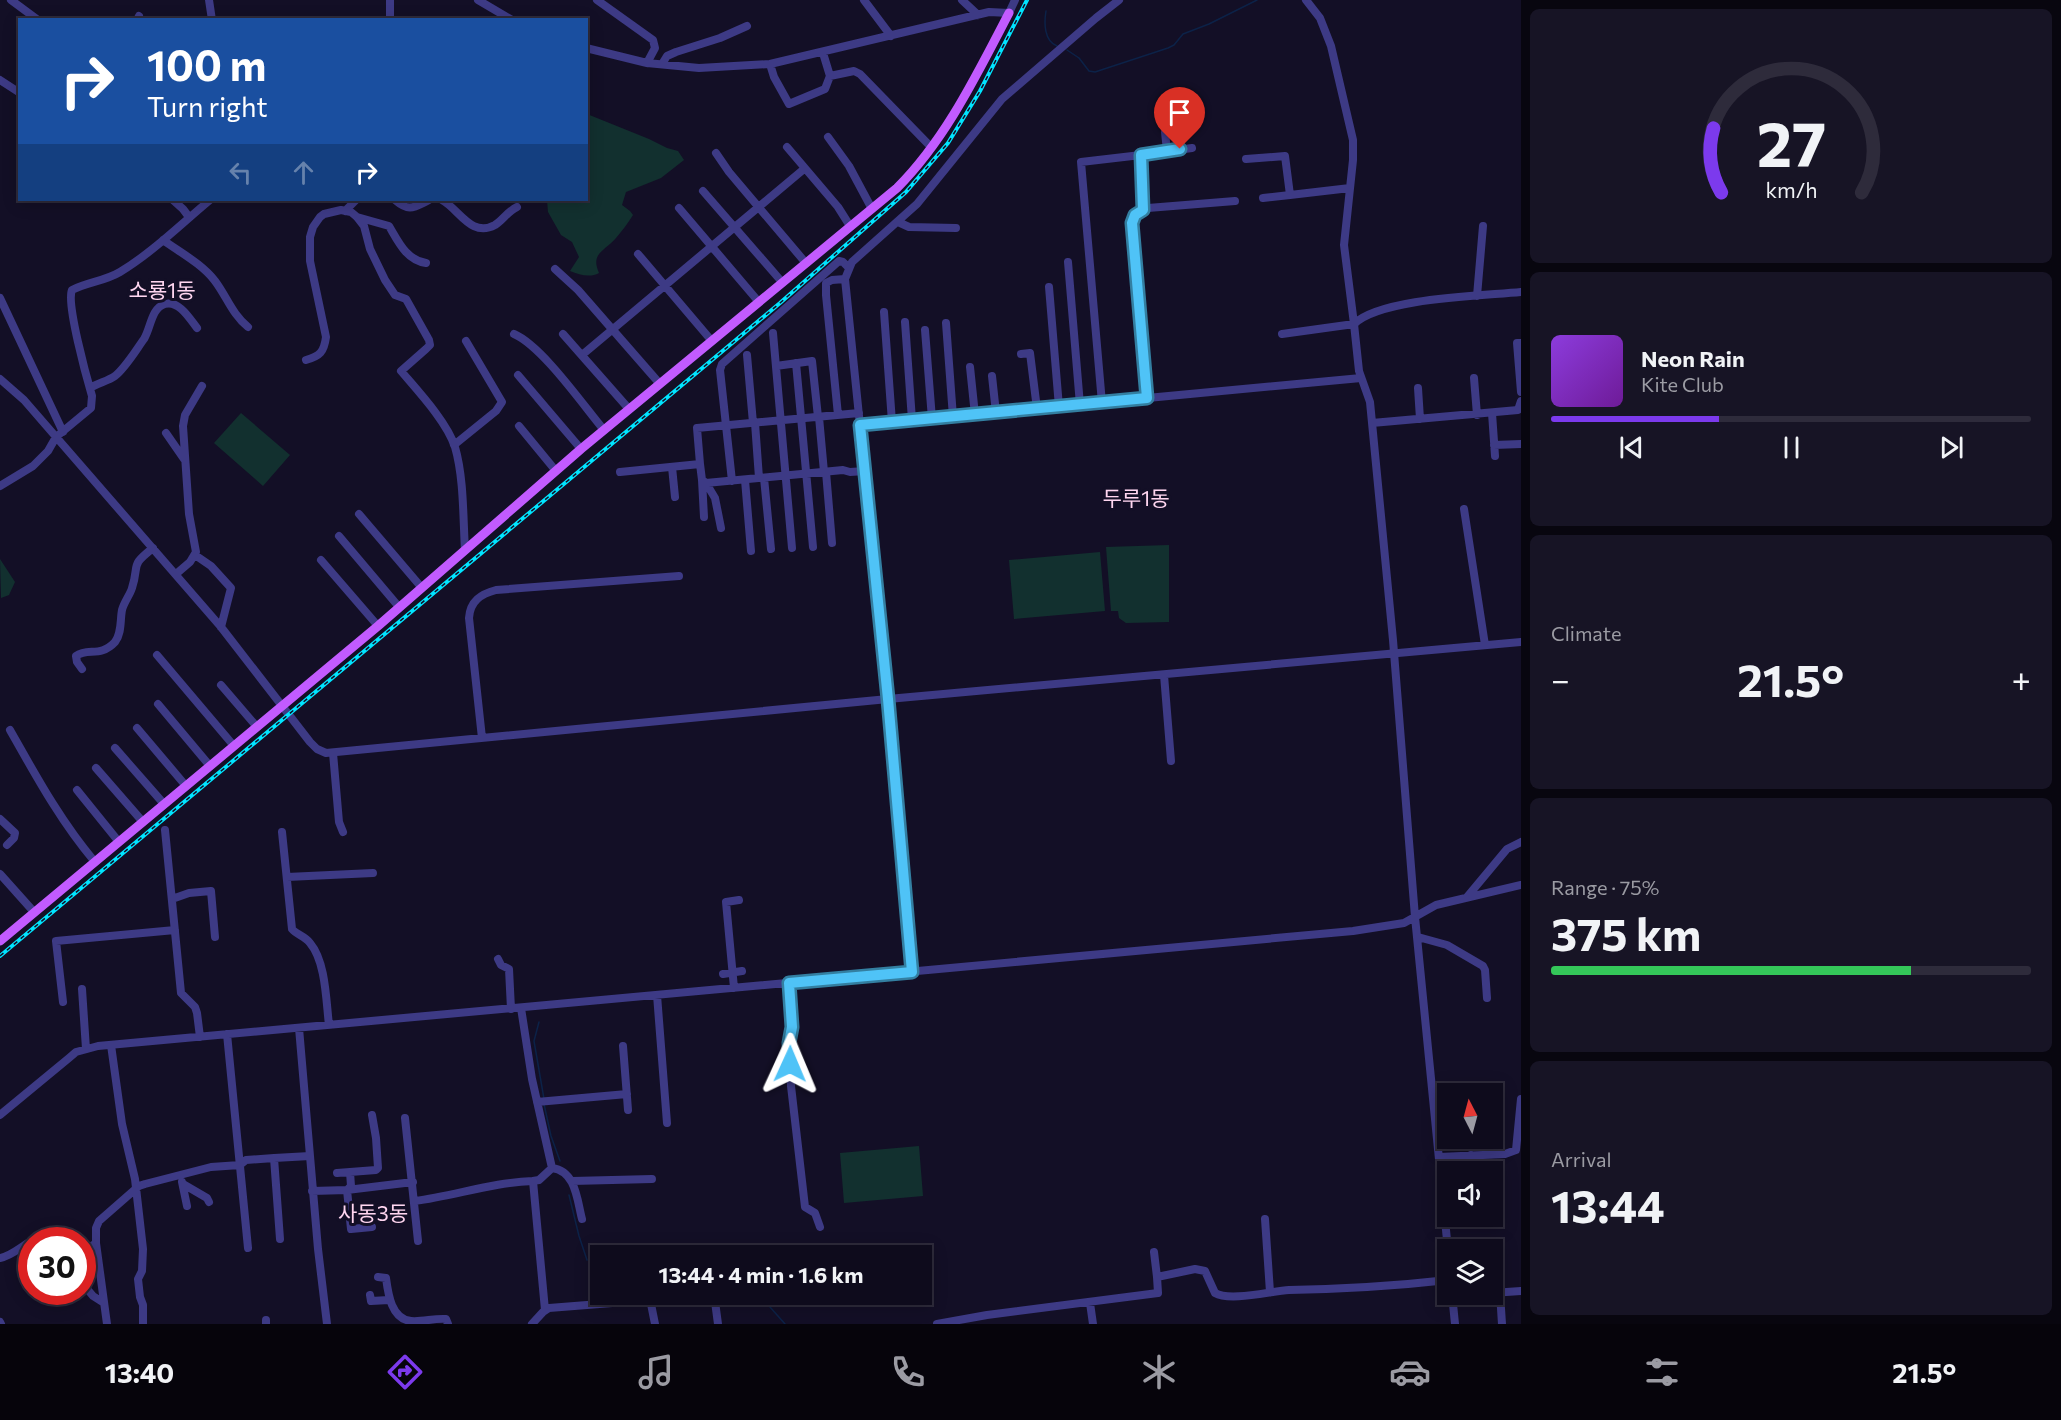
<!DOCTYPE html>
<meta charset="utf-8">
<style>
body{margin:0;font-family:Commissioner,"Noto Sans KR",sans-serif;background:#171425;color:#f1f3f6;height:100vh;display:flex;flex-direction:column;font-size:22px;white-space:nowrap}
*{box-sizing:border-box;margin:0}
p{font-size:20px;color:#9b9ba3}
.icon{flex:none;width:33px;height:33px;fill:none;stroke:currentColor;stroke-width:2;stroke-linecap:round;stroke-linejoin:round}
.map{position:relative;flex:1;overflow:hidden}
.drawer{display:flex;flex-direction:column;gap:9px;padding:9px;background:#08060f;width:540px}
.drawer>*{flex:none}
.guide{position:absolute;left:18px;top:18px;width:570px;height:183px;border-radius:0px;box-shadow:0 3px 15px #0003,0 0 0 2px #2e2b3b;background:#1a4fa0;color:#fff;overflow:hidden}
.needle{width:39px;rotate:354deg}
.controls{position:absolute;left:1437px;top:1083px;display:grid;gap:12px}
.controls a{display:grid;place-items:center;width:66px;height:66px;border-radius:0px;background:#0e0b1c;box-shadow:0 3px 15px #0003,0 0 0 2px #2e2b3b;font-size:30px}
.speed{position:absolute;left:18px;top:1227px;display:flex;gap:12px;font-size:30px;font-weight:700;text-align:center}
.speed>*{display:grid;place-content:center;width:78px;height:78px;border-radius:50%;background:#0e0b1c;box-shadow:0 3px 15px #0003,0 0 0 2px #2e2b3b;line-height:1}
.speed .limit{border:9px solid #d22;background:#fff;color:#111}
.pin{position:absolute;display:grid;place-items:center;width:51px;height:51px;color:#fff;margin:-62px -26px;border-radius:50% 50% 50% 0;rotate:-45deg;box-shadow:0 0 6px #0007}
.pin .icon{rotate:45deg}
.me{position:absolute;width:66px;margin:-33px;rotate:1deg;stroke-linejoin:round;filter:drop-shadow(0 0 4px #0008)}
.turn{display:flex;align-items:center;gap:21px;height:126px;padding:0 30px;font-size:27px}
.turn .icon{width:78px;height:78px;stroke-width:2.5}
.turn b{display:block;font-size:42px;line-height:51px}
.lanes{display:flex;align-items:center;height:57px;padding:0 30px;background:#0003;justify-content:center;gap:30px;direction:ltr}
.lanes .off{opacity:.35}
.big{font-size:45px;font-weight:700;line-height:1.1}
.drawer .widget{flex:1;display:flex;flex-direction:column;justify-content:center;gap:9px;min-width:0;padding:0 21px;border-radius:9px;background:#171425}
.drawer .dial{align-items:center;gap:0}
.dial svg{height:156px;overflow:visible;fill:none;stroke:#2e2b3b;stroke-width:7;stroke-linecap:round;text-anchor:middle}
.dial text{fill:#f1f3f6;stroke:none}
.song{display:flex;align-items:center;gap:18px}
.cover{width:72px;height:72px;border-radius:9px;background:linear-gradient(135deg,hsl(270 70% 55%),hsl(280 70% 35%))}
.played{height:6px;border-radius:3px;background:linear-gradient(90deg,#7c3aed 35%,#2e2b3b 35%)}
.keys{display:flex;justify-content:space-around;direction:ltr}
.heat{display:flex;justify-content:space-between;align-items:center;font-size:33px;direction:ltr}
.charge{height:9px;border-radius:4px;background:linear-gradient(90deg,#34c759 75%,#2e2b3b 0)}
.trip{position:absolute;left:590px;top:1245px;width:342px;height:60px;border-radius:0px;background:#0e0b1c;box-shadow:0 3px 15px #0003,0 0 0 2px #2e2b3b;font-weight:700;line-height:60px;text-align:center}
.tabs{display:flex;height:96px;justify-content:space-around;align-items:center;background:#06040b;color:#9b9ba3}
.tabs .icon{width:42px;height:42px}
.tabs .selected{color:#7c3aed}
.tabs b{font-size:27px;color:#f1f3f6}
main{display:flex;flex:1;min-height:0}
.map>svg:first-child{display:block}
.green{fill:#12302f}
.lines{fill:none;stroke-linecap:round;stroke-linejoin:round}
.stream{stroke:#0c2248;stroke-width:1.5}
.minor{stroke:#3d3a85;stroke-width:8}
.major{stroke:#c25bff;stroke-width:9}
.rail-casing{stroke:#00e5ff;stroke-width:4}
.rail{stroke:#130f26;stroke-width:1.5;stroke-dasharray:4.5;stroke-linecap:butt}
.route-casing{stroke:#337fa1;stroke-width:15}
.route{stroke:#4fc3f7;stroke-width:10}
.labels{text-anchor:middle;stroke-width:6;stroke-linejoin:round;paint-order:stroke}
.quarter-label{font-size:21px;fill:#ffd6f0;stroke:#130f26}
</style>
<main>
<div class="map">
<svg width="1521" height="1324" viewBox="0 0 1521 1324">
<rect width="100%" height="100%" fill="#130f26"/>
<path class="green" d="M587 114 649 139 667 148 678 151 684 160 661 178 626 192 622 205 630 211 633 215C628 223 622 231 616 238 605 251 590 253 599 273 590 278 580 275 570 271L579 257 572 242 561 235 548 212 547 200H586Z
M241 413 290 455 263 486 214 443Z
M1169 545V622L1126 623 1119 618 1118 611H1111L1106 547Z
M1100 552 1105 611 1014 619 1009 560Z
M0 559 15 582 9 595 1 598Z
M919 1146 923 1196 844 1203 840 1153Z"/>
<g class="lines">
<path class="stream" d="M1046 11C1044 23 1044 41 1057 46
M1067 50 1079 58 1089 71 1095 72 1168 48 1174 45 1183 34 1209 24 1257 0
M539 1022 534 1041 544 1099
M544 1104 551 1136 560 1161
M569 1195 579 1236 587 1260
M763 1295 770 1307 785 1324"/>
<path class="minor" d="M11 0 38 20
M209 0 212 20
M478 0 512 20
M597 0 653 40 655 48 647 63
M864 0 891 36
M962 0 978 15
M137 20 139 16
M390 20V0
M586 48 647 63 699 68 770 64 989 12 1009 13 1015 0
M823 53 830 76 854 71 860 74 931 147
M662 64 667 56 676 52 720 38 747 26
M770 64 774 77 789 104 825 89 830 76
M0 80 20 93
M828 137 849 166 872 209
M787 147 838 207 850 226
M1167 151 1165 132 1167 129 1194 126
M716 153 729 172 805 262
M1246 159 1285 156 1290 195 1350 188
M703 191 782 282
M1263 198 1290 195
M173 200 183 209 189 217
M395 200C409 212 413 208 429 200
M442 200C459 209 471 238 495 225 503 220 508 211 517 207
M679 208 758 301
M1143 210 1141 155 1192 148
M345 211 356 200
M357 217 389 226C398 241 406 260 426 263
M898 222 909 227 956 228
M163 240C181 253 202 264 215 281 227 297 232 314 248 327
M638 254 711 340
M1068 262 1080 405
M555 269 578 290 660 384
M1049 287 1059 407
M1477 296 1483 226
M0 298 63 432
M884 312 892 422
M905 322 912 420
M946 323 953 417
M925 330 932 419
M773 333 792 548
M514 334C542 346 583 405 604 430
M563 334 629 409
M1282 334 1354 324 1344 245 1353 160V140L1331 46 1320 18 1306 0
M1521 343H1517L1521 392
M1021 354 1030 353 1037 409
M582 355 804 169
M747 355 753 423
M306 360C320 356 324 352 326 337L310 261V237L313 227 320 217 324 214 341 210 351 212 357 217 364 226 370 249 385 280 395 295 406 299 429 340 430 345 426 349 401 371C418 391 447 422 455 447 464 478 463 518 465 550
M796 363 813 547
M776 366 812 361 818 417
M970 367 975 415
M518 375 581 449
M992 376 996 413
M1474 378 1477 415
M0 379 24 400 221 627 310 742 317 749 326 753 888 699 1521 642
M90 388C98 383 108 381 115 376 126 367 136 350 144 339 151 328 151 308 165 304 179 300 190 319 197 328
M1418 388 1420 419
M1147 398 1132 230 1133 218 1140 210 1148 208 1235 201
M1102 403 1081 162 1141 155
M1492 413 1495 456
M838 415 826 295V283L832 280 845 279
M819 417 824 472
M755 423 759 478
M1372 423 1518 410 1521 401
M860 425 1361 378
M519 426 556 471
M166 433 184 459
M454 445 496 411 502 402 466 341
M1494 445 1521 444
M700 464 702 480 706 483 843 470 850 472 865 471
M672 467 675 497
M620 472 700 464 697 428 859 413
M826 472 832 543
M764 478 771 549
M702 480 704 517
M745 480 751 551
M732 481 720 370 722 364 839 261 843 262 849 268
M706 483 715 498 721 528
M0 486 33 466 48 451 56 437 91 408 92 396C87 379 66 303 72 290 88 282 105 281 120 272 153 252 181 224 210 200
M1464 509 1485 645
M359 514 422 588
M339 536 399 607
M195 555 211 566 231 588 221 627
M321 560 378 626
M176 574 190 562 196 552 189 514 183 426 185 415 202 386
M157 655 234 746
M82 669 77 662 76 656C88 647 100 658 115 642 122 633 120 620 122 610 124 602 130 595 132 588 140 563 129 567 153 548
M1164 675 1171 761
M221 685 257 727
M158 704 210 766
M137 728 186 786
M10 730C36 776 61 822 95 862
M482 738 469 618C470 601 481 594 496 590L679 576
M115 748 164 804
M333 753 339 822 343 832
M96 768 143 822
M77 790 119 842
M0 819 15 833 14 838 7 845
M165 830 181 993 195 1007 197 1013 200 1037
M282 832 292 929C297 935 305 936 310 943 326 962 326 1001 329 1025
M0 874 34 912
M287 877 373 873
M1467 897 1507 849 1521 842
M172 899 189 893 211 891 215 937
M1418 937 1447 945 1483 966 1485 970 1487 998
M498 959 501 965 509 969 511 1009
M912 973 888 699 845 279 852 262 917 204 1002 99 1096 18 1119 0
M723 974 742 971
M789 983 792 1027 789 1043 791 1086 805 1207 815 1213 820 1227
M734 988 726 902 739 900
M82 989 86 1049
M657 995 667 1123
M63 1002 56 941 175 930
M521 1008 532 1079 552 1168
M299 1028 318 1249 327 1324
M227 1034 248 1248
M111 1045 122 1124 135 1179 143 1249 142 1271 138 1279 140 1297 143 1305V1324
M623 1046 628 1110
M537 1102 627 1094
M0 1115 69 1058 76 1052 98 1046 1353 931 1404 923 1436 905 1521 885
M405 1118 418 1241
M1471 1155V1172
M1439 1157 1505 1154 1516 1150 1521 1099
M274 1158 310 1156
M337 1173 376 1170 378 1168 376 1138 372 1115
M572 1181 652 1179
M182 1182 187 1206
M183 1184 207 1198 209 1202
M347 1190 413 1182
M347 1190 351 1186 350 1172
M312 1191 347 1190 351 1229 372 1227
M415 1201C454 1196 494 1182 533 1181
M1265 1219 1270 1292
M96 1243 107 1324
M1448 1250 1415 917 1393 640 1370 402 1359 371 1354 324C1381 298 1481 296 1521 292
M1154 1252 1157 1277
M82 1253 96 1243V1228L99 1221 139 1186 145 1184 211 1167 240 1165 246 1160 274 1158 280 1239
M0 1258C16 1255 26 1240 42 1237L49 1240
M921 1271 927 1270
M378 1277 386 1278C388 1293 391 1319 411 1321 423 1322 434 1318 446 1319L448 1324
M82 1283 93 1296 104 1303
M1492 1293 1521 1291
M1500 1293 1502 1324
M714 1294 718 1324
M1452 1294 1455 1324
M370 1295 371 1301 389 1300
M1452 1298 1482 1294
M650 1299 655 1324
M1090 1303 1093 1324
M545 1310 533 1181 539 1180 552 1168C576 1171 577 1200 582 1219
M266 1320V1324
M0 1322 1 1324
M532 1324 543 1312 549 1308 625 1302 688 1294
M937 1324 987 1315 1158 1293 1157 1277 1195 1269 1205 1271 1215 1293C1230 1302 1271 1291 1289 1290 1342 1289 1395 1286 1448 1280"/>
<path class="major" d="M0 941 378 626 581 449 897 188C946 139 977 74 1009 13"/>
<g class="rail-casing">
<path id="rail" d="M0 956 780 303 906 192 948 143 980 91 1027 0"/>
</g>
<use href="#rail" class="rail"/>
</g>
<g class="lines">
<g class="route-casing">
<path id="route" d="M790 1064 789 1043 792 1027 789 983 912 972 888 699 860 425 1147 398 1132 223 1135 215 1143 210 1141 155 1180 149"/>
</g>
<use href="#route" class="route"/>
</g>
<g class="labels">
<g class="quarter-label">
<text x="162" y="298">소룡1동</text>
<text x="1136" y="506">두루1동</text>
<text x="373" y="1221">사동3동</text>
</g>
</g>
</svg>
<div class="controls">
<a><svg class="needle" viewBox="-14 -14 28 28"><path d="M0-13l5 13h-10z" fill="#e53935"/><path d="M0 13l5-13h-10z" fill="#9b9ba3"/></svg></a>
<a><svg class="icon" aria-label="sound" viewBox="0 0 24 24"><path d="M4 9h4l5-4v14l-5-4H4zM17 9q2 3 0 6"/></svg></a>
<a><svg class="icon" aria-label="layers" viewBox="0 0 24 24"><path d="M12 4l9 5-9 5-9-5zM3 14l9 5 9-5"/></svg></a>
</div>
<div class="speed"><div class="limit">30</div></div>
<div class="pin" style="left:1180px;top:149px;background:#d93025"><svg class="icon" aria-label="arrive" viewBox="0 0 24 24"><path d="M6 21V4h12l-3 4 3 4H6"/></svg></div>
<svg class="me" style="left:790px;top:1064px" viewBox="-20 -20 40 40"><path d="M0-17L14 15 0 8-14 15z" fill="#4fc3f7" stroke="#fff" stroke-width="4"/></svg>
<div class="trip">13:44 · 4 min · 1.6 km</div>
<div class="guide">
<div class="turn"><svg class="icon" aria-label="right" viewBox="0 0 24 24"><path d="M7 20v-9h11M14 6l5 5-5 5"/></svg><div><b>100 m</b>Turn right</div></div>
<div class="lanes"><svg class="icon off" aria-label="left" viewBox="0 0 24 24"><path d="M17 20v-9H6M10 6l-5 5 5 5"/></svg><svg class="icon off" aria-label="ahead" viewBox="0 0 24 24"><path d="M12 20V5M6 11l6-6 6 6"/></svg><svg class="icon" aria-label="right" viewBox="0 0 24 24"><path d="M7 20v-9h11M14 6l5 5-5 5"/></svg></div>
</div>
</div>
<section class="drawer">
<div class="widget dial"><svg viewBox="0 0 100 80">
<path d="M14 69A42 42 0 1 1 86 69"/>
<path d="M14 69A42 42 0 0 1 10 36" stroke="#7c3aed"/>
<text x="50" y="56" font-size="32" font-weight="700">27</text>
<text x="50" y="72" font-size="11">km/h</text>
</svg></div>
<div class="widget">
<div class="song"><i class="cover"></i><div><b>Neon Rain</b><p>Kite Club</p></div></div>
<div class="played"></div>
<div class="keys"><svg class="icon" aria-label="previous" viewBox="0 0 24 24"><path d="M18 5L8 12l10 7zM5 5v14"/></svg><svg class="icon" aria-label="pause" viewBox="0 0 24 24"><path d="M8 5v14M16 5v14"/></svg><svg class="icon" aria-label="next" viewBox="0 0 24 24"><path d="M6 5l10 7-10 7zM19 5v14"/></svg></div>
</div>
<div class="widget"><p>Climate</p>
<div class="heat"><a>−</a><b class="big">21.5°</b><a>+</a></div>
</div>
<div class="widget"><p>Range · 75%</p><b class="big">375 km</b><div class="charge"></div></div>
<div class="widget"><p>Arrival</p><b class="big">13:44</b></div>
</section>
</main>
<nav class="tabs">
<b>13:40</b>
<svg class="icon selected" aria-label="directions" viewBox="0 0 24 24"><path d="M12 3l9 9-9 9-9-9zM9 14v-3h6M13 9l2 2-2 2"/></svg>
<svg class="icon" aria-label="music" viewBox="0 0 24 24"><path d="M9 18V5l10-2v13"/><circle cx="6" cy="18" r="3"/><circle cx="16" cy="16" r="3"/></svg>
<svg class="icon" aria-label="phone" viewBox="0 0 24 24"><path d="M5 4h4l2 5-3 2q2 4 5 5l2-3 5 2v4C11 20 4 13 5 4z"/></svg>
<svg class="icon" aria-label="climate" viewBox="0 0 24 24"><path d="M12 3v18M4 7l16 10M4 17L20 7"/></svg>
<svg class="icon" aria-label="car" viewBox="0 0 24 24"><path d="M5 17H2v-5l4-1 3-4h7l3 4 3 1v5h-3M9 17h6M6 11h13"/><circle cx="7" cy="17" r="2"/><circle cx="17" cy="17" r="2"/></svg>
<svg class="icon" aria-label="filters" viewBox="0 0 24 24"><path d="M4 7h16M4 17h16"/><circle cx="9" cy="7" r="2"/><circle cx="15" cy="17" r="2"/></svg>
<b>21.5°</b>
</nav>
